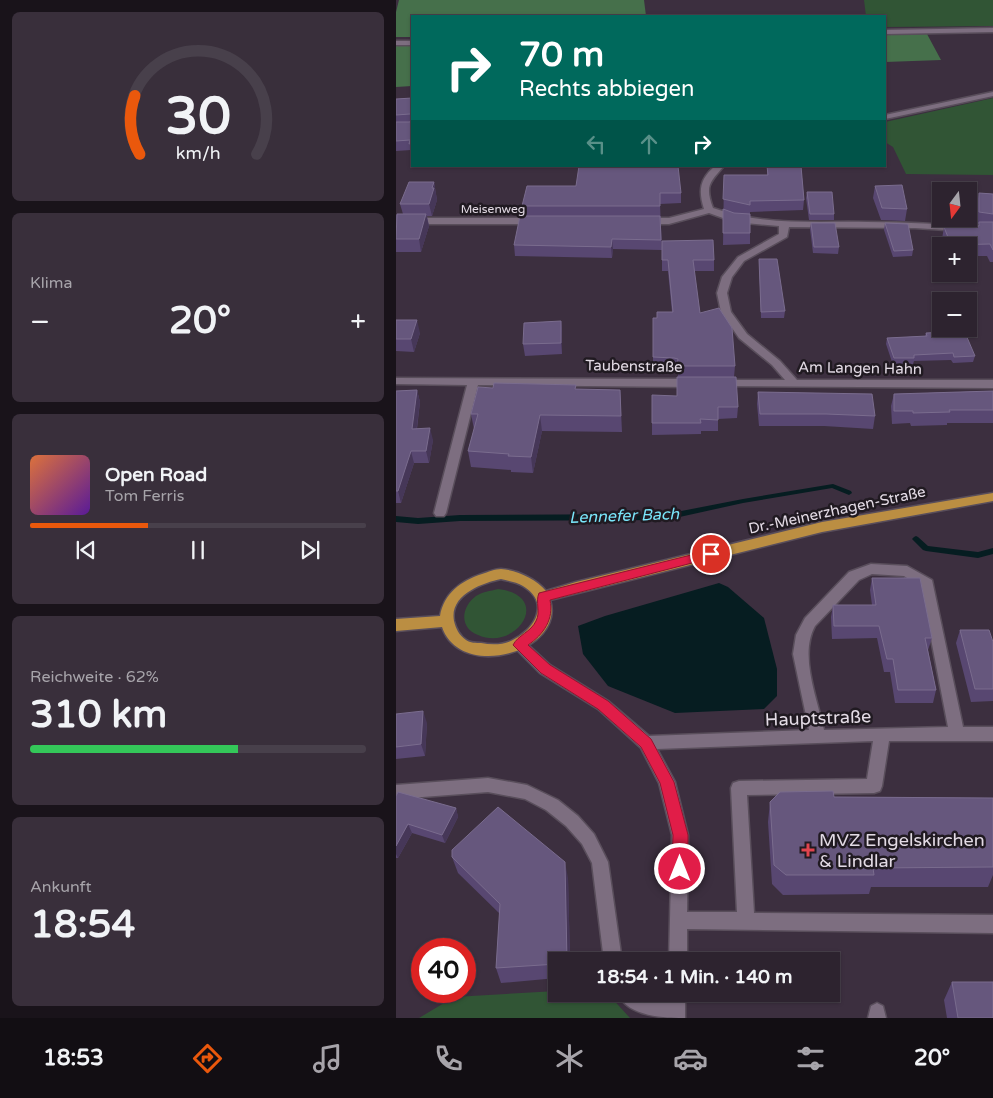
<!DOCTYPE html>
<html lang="de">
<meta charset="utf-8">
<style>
body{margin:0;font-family:"Varela Round",sans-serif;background:#392f3b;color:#f1f3f6;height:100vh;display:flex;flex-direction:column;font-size:19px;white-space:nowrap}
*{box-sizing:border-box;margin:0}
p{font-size:16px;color:#a7a4aa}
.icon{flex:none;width:28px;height:28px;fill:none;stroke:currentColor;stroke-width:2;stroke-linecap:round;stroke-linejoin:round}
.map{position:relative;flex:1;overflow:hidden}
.side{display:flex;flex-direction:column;gap:12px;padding:12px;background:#19131a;width:396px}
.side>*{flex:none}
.guide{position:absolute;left:15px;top:15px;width:475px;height:152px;border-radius:0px;box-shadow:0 1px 4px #0004,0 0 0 1px #48404b;background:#00695c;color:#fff;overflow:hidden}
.needle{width:32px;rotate:195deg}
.buttons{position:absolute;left:536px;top:182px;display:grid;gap:10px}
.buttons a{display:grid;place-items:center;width:45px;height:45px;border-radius:0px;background:#2d232f;box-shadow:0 1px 4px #0004,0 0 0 1px #48404b;font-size:25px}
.speed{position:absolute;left:15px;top:938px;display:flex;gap:10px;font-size:25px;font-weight:700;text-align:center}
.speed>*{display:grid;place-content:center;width:65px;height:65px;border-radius:50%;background:#2d232f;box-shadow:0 1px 4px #0004,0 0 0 1px #48404b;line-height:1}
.speed .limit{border:8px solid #d22;background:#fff;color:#111}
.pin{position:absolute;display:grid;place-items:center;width:42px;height:42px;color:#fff;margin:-21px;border:2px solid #fff;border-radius:50%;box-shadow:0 1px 5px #0007}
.me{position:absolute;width:55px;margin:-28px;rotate:0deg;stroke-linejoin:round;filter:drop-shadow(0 0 4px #0008)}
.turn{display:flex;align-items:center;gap:18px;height:105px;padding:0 25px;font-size:22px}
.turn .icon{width:65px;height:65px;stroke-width:2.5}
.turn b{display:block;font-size:35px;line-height:42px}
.lanes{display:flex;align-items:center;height:48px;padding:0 25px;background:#0003;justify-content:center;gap:25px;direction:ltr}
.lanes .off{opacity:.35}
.big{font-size:38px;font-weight:700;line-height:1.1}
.side .widget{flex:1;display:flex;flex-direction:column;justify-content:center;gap:8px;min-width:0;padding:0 18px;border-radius:8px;background:#392f3b}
.side .dial{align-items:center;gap:0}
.dial svg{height:130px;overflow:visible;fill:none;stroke:#48404b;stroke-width:7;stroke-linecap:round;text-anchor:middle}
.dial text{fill:#f1f3f6;stroke:none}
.song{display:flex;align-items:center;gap:15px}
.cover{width:60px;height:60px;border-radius:8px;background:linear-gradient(135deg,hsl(20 70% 55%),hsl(270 70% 35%))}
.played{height:5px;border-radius:2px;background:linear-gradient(90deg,#ea580c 35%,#48404b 35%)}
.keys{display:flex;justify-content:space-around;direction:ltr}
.heat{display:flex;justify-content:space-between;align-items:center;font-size:28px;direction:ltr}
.charge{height:8px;border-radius:4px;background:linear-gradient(90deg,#34c759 62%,#48404b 0)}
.trip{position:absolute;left:152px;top:952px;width:292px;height:50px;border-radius:0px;background:#2d232f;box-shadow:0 1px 4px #0004,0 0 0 1px #48404b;font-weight:700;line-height:50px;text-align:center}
.tabs{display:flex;height:80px;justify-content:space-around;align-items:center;background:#120e13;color:#a7a4aa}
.tabs .icon{width:35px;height:35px}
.tabs .selected{color:#ea580c}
.tabs b{font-size:22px;color:#f1f3f6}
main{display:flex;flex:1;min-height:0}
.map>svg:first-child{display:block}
.green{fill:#315535}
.forest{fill:#46704b}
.water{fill:#061d21}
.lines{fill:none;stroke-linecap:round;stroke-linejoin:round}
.stream{fill:#061d21;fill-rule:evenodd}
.minor-casing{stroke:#594e5b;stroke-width:3}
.major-casing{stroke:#594e5b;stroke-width:3}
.minor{fill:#7d6e80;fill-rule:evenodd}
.major{fill:#bb8e42;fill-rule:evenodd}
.wall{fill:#584771}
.shaded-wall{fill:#463758}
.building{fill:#66577d;stroke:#7a6c8e}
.route{fill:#e11d48;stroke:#92132f}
.health-dot{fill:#e0444e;stroke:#201a21;stroke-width:2}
.labels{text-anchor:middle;stroke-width:5;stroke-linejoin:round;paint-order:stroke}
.far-street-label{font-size:12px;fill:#e3dbe5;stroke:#201a21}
.street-label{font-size:15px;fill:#e3dbe5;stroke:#201a21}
.water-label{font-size:16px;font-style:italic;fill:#7ae7fb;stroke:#201a21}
.near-street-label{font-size:18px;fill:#e3dbe5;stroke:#201a21}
.near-poi-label{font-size:18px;fill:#e3dbe5;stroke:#201a21;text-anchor:start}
</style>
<main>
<section class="side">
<div class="widget dial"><svg viewBox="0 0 100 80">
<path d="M14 69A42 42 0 1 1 86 69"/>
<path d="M14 69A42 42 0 0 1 11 33" stroke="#ea580c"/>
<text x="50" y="56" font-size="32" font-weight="700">30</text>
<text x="50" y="72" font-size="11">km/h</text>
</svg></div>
<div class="widget"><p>Klima</p>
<div class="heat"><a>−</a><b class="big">20°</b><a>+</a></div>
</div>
<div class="widget">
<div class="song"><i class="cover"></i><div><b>Open Road</b><p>Tom Ferris</p></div></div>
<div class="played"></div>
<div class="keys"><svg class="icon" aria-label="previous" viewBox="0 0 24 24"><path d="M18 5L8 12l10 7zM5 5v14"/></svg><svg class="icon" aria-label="pause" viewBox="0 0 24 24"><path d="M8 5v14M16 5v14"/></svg><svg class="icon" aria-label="next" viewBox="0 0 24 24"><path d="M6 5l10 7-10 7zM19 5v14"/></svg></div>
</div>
<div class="widget"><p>Reichweite · 62%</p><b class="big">310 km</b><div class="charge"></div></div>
<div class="widget"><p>Ankunft</p><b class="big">18:54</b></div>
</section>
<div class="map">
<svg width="597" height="1018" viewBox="0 0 597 1018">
<rect width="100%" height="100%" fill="#3c2f3f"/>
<path class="green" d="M468 0H597V26L489 27V16H470Z
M597 98V175L510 174 497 147 489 142V122Z
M102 589C158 596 120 652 82 635 63 628 65 607 80 596 86 592 94 591 102 589Z
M161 991V994H212L234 1018H23L58 997Z"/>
<path class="forest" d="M3 0H248L250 16H16V37H0V12Z
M531 34 545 60 489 62V35Z
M0 46H16V86L0 87Z"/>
<path class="water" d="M323 583 332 587 368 618 381 669V696L368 709 279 713 212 686 187 654 182 626 209 616Z"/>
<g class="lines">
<path class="stream" d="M437 484 455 491 456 493 453 495 436 488 347 503 270 520 64 521 22 524 0 522V516L22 518 64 515 270 514 347 499Z
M520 536 522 537 532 546 582 552 597 548V554L582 558 530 551 527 550 516 539 518 537Z"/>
<g class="minor-casing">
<path id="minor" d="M597 28V32L489 34V30Z
M0 41H16V45H0Z
M597 92V96L489 119V115Z
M319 166H328C313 183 309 186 317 208 366 226 420 221 471 222 513 222 555 225 597 227V233L519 228 393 227 391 237 348 261 336 277 331 293 335 312 351 334 384 361 401 380H597V388L321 386 319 384 325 380H389L376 365 343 338 325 312 321 293 326 277 342 257 383 234V226L338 222 313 213 273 224H247L242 221 247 218H273L308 209C302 190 304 179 319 166Z
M0 218H140L145 221 140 224H0Z
M0 378 297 379 303 383 297 387 82 385 50 513 48 516H40L38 513 71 385 0 384Z
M475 564 511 566 536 580 567 727H597V741H493L486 786 484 791 478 793 351 795 358 913 597 915V933L291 929V961H273L276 835 263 783 245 748 202 709 144 673 116 645 118 641 123 639 128 641 154 665 212 701 253 736 413 730 397 654 400 635 409 618 453 572ZM476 574 508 576 525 587 552 727 428 730C421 698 403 655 419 626L463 580ZM477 741 471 779 343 781 337 783 335 788 341 912H291L292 835 279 782 261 749Z
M92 778 131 785 162 800 182 816 198 834 212 862 226 961H208L196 863 186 844 170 826 150 810 129 799 92 792 0 799V785Z
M222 994H247L254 998H271V994H289V1018C270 1018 232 1017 222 994Z
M481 1003 487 1006 490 1018H472L475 1006Z"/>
</g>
<g class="major-casing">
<path id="major" d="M597 493V501L426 532 154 600C170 651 65 682 46 627L0 631V619L44 616C48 593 65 581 86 574 92 572 99 569 105 569 121 570 140 579 150 591L180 582 426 522ZM105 579C112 581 121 582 127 586 155 603 139 630 115 641 106 645 95 645 85 643 80 643 74 643 70 640 63 635 60 629 58 621 53 595 86 583 105 579Z"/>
</g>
<use href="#minor" class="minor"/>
<use href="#major" class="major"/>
</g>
<path class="wall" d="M16 98V154L15 150 0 151V99Z
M371 166H405L408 200 407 210 354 212V244L327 245 328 175H371Z
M38 182 41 200 36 216H31L33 226 25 252H0V215L7 214 4 204Z
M180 186 285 193V203L264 204 266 250 217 249 216 258 119 256 118 245 128 216 126 206Z
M479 186 511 209 509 221 485 220 477 198Z
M411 192 438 214V220H413L410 198Z
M583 193 597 194V262H594L591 256H572V246H549L546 239 548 227 582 226 583 224H581V204Z
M415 223 443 247 442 254 417 253 414 229Z
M489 223 517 250 516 256 497 257 488 230Z
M266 241 318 260V271H298L304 313 339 366 338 377H282V370L279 369H257V357L261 318 276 312 272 271H266Z
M363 259 389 311 388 318H365Z
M0 320 24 333 18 352 0 351Z
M165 321 166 333V354L129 356 127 344Z
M530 333 551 336 579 356 577 362 557 363 555 360 518 361 517 364 497 365 490 344 491 338 529 336Z
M180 389 224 390 226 432 146 431 137 473 115 472V470L75 467 72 451 78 429 75 414Z
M21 390 24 402 21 429 37 440 33 463H18L5 503H0V391Z
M597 391V423H551V425L515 426 514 423 496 424 495 406 498 394Z
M362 392 479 416 477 429 428 426H363L361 404Z
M281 396 342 407 341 418 322 419V431H305V434L256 435V423Z
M476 578 536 638 532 650 540 690 537 703H499L494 672H488L481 638 436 639 435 617 437 605H476L474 590Z
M564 630 597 642V701L575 702 560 643Z
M0 714 31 723 29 756 0 759Z
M0 796 60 808 62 817 49 843 16 833 2 858H0Z
M438 797 597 798V875L592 887H475L473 894 387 895 376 884 372 822 374 802Z
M56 857 172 878 174 961H161V978L105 983 100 968 104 914 62 873Z
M556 982 597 1018H551L548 1000Z"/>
<path class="shaded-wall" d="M38 182 41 200 36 216 33 204 36 188Z
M30 214 33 226 25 252 23 239Z
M216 239 217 249 216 258 215 247Z
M21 320 24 333 18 352 15 339Z
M165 321 166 333V354L165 343Z
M21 390 24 402 19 441 16 429Z
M144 415 146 431 137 473 135 457Z
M34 428 37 440 33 463 30 451Z
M15 451 18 463 5 503 2 491Z
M27 711 31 723 29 756 25 744Z
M60 808 62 817 49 843 46 835Z
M12 824 16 833 2 858 0 854V846Z
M169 862 172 878 174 961H171Z"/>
<path class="building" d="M16 98V143L13 144 14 140 0 141V122H14L16 116 14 114 0 115V99Z
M183 166H282L285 193H264V206H126L131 186H180Z
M371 166H405L408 200 354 201V205L327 199 328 175H372Z
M13 182H38L36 188H38L33 204H4Z
M506 185 511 209 486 208 479 186Z
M411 192H436L438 214H414Z
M583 193 597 194V214L583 212Z
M327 209 338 213 354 214V233H327Z
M1 214H30L23 239H0Z
M124 216H264L265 240 216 239 215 247 118 245Z
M583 222H597V250L594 244 555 245 548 227 583 226Z
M415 223H439L443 247H418Z
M489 223 512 224 517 250 498 251Z
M317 240 318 260H297L304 313 323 308 336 328 339 366H281L282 359 278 358 257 357V318H261V312H277L272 260H266V241Z
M363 259H381L389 311 365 312Z
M0 320H21L15 339H0Z
M165 321V343L127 344 128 323Z
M549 332 551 336 570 335 579 356 558 357 557 353 518 355V358H498L491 338 531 336 530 333Z
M281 377H340L342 407H322V420L304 419 305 423H256V395L281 396Z
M98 383 180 385 179 389 224 390 225 416 144 415 135 457 112 456 113 454 72 451 82 414H75L82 387 97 388Z
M21 390 16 429 34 428 30 451H15L2 491H0V391Z
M597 391V410H553L554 412 517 413V411H498V394Z
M362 392 476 394 479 416 430 414H364Z
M476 578H524L536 638H529L540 690H502L497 659H491L483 626H438L437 605H480Z
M564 630H593L597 642V689H579Z
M27 711 25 744 0 747V714Z
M437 791 438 797 597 798V867L477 868 478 875H390L378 865 374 802 384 792Z
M2 792 60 808 46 835 12 824 0 846V796Z
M102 807 169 862 171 961H161V964L100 968 104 904 56 857V850Z
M556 982H597V1018H562Z"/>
<path class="route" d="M315 550 319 551 321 554 319 557 154 600C158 619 148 634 132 645L154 665 212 701 255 739 278 782 292 835V869L289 874 284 876 279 874 276 869 277 835 264 783 245 747 202 709 145 673 117 645C122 635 135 632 140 621 145 612 139 602 143 593Z"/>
<path class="health-dot" d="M409.5 842.5h5v5h5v5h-5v5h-5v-5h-5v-5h5z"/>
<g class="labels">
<g class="far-street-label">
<text x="97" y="213">Meisenweg</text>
</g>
<g class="street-label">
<text transform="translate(238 366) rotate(1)" y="5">Taubenstraße</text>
<text transform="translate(464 368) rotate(1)" y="5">Am Langen Hahn</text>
<text transform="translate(441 510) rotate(-12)" y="5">Dr.-Meinerzhagen-Straße</text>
</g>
<g class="water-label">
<text transform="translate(228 515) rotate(-2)" y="6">Lennefer Bach</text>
</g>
<g class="near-street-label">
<text transform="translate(422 718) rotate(-2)" y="6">Hauptstraße</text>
</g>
<g class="near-poi-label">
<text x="423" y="846">MVZ Engelskirchen<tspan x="423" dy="21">&amp; Lindlar</tspan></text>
</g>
</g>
</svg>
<div class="buttons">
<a><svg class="needle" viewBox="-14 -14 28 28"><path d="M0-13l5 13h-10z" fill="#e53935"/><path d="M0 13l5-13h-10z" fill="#a7a4aa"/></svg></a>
<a>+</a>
<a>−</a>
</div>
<div class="speed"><div class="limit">40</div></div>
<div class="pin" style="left:315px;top:554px;background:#d93025"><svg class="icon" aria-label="arrive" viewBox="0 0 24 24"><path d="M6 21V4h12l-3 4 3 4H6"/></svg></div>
<svg class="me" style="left:284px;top:869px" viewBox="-20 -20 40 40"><circle r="17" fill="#e11d48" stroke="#fff" stroke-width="3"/><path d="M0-11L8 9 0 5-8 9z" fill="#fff"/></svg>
<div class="trip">18:54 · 1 Min. · 140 m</div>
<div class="guide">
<div class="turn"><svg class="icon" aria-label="right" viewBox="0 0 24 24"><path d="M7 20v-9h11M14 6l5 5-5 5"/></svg><div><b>70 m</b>Rechts abbiegen</div></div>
<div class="lanes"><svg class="icon off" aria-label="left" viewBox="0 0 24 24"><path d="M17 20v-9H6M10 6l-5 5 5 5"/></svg><svg class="icon off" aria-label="ahead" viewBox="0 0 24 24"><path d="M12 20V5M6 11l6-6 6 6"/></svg><svg class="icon" aria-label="right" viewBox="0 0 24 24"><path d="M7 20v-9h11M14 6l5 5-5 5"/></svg></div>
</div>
</div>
</main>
<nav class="tabs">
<b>18:53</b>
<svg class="icon selected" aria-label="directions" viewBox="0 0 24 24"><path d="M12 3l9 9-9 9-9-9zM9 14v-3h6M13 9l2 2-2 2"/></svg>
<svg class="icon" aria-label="music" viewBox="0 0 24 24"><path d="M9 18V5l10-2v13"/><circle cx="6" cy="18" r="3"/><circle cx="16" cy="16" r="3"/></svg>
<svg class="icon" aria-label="phone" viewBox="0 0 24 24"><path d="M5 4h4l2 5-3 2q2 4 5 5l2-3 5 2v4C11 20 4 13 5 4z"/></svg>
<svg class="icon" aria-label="climate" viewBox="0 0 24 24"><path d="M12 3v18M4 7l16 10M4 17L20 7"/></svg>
<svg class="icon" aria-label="car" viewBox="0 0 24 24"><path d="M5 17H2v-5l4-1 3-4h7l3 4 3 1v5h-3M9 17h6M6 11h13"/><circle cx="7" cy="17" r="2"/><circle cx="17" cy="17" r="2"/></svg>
<svg class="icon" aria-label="filters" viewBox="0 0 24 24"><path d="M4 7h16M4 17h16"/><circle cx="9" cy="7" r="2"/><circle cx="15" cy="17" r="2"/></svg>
<b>20°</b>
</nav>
